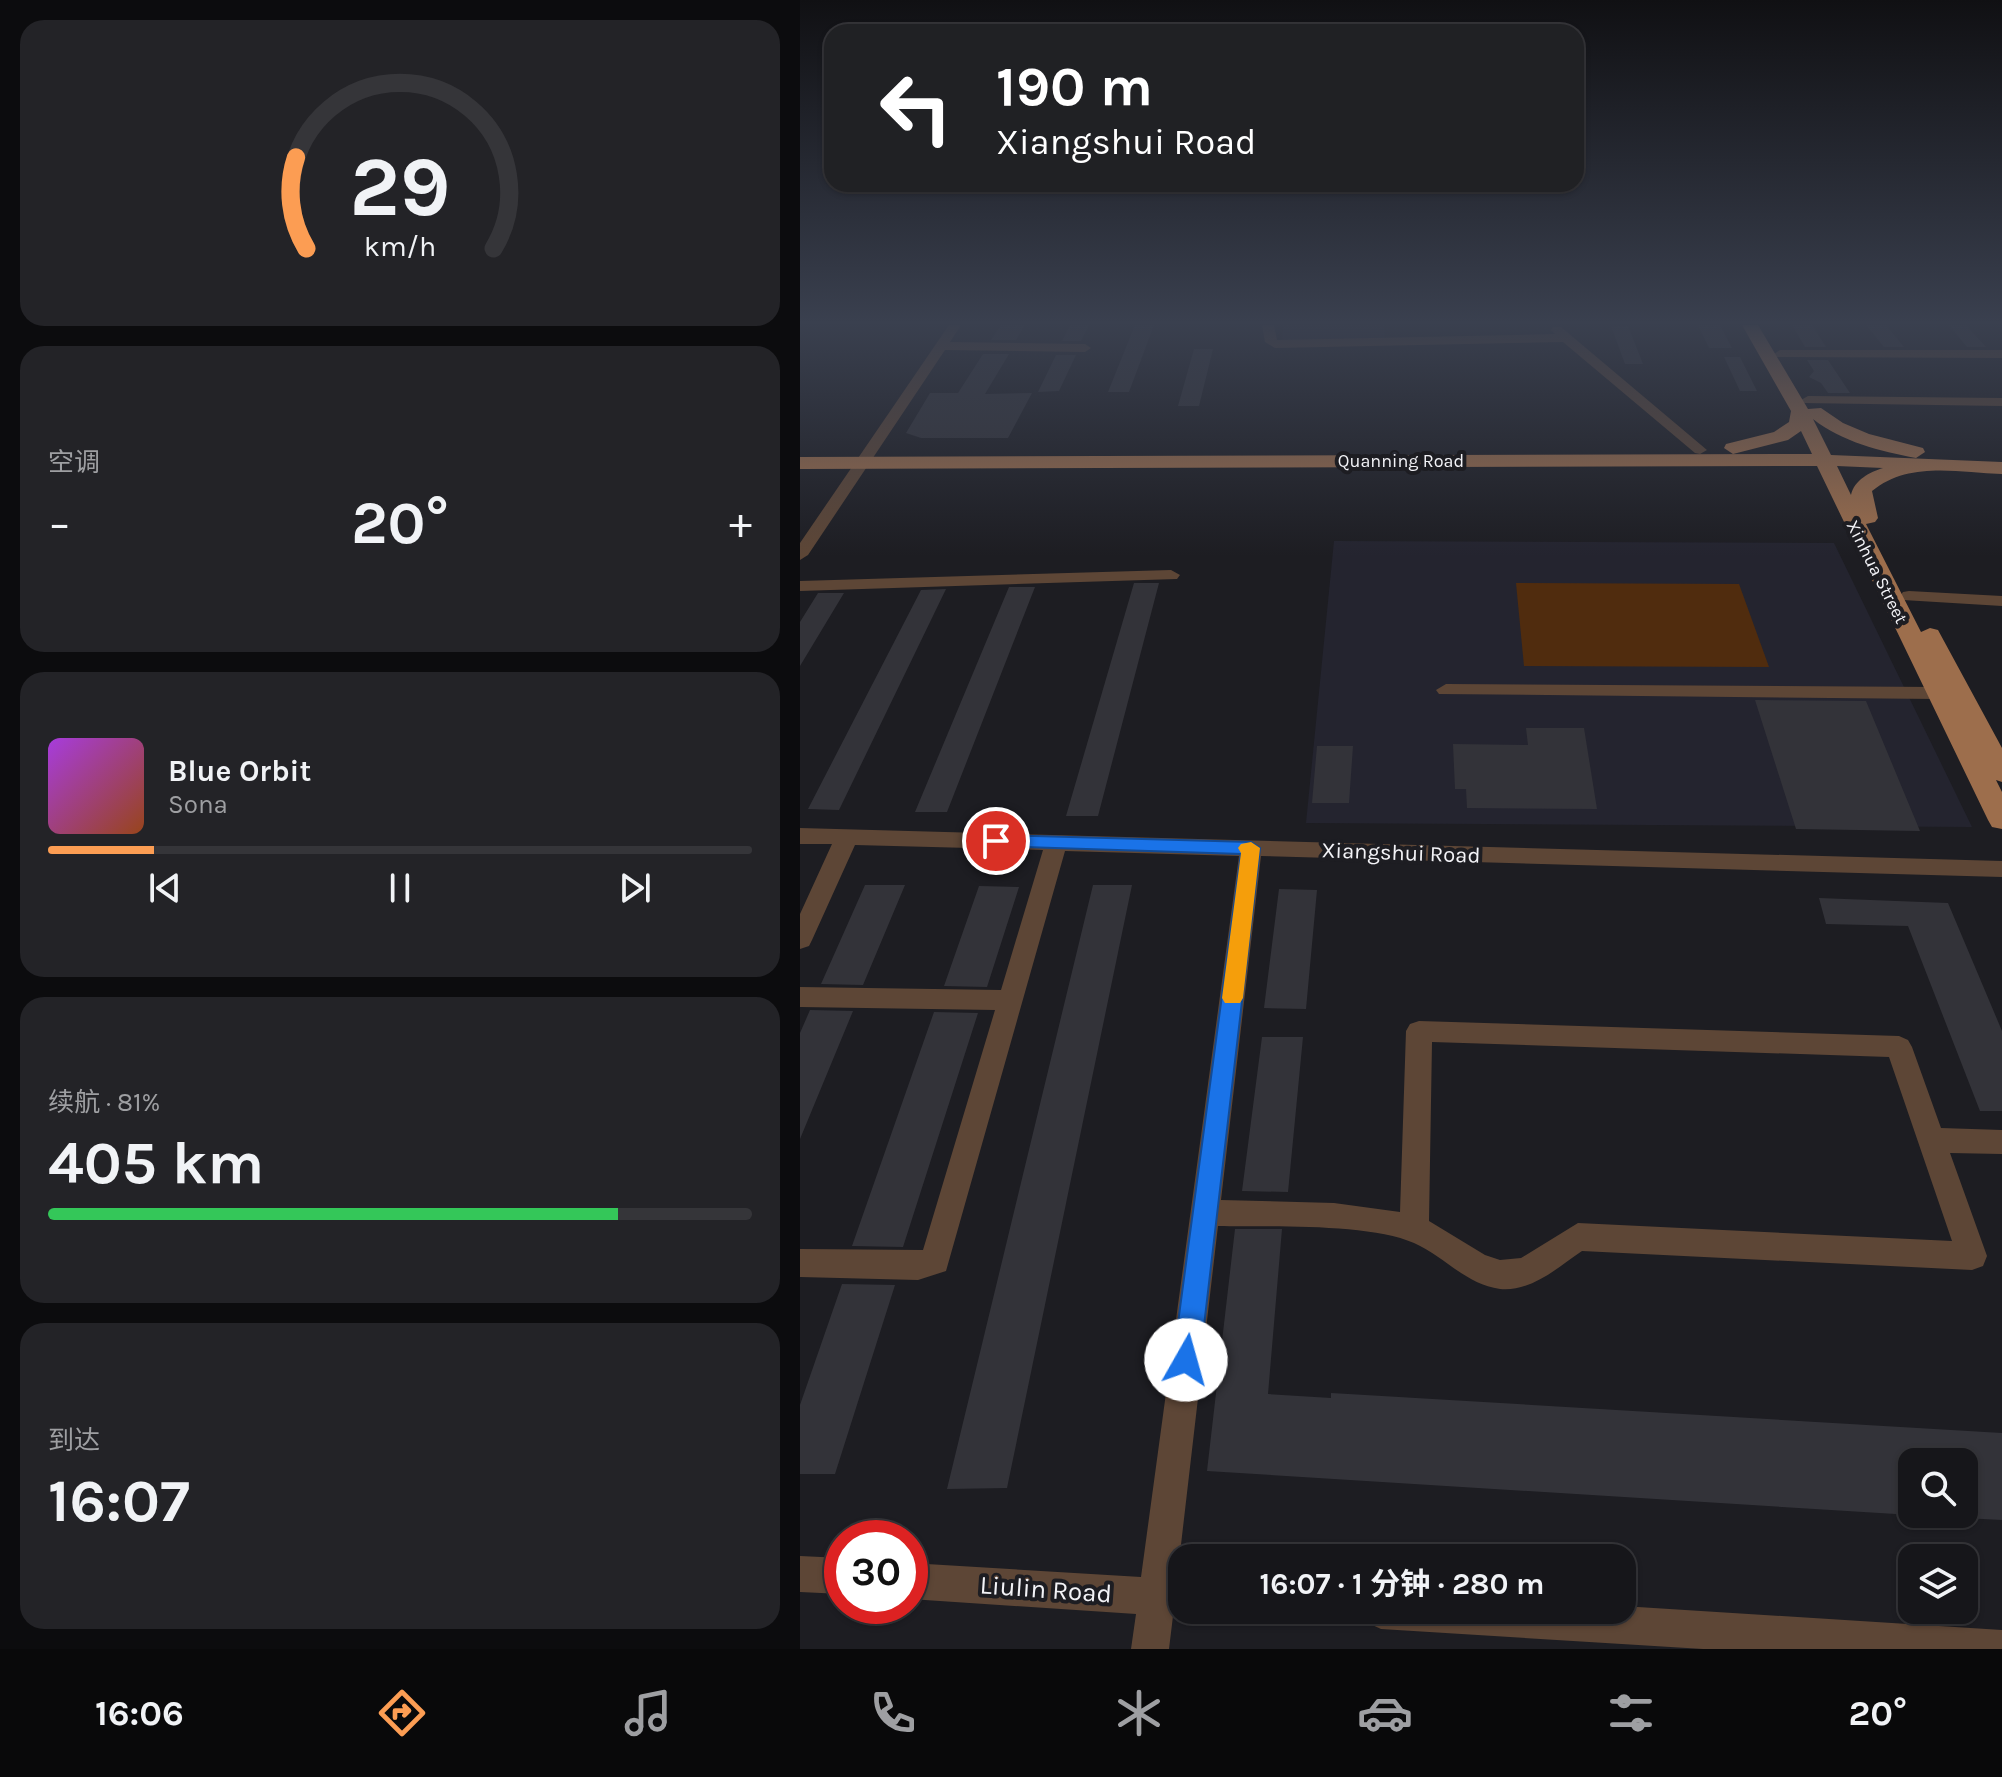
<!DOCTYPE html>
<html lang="zh">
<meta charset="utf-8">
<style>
body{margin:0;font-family:Karla,"Noto Sans SC",sans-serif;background:#232327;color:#f1f3f6;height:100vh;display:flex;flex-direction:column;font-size:30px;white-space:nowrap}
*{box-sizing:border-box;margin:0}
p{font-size:26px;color:#9e9fa2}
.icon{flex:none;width:44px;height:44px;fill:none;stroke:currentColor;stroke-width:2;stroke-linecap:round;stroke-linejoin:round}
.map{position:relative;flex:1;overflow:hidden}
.sheet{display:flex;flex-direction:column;gap:20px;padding:20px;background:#0c0c0e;width:800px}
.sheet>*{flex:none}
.hud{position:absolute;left:24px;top:24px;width:760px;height:168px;border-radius:24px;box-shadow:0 2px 6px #0004,0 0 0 2px #353539;background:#202124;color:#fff;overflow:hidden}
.tools{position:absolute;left:1098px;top:1448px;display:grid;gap:16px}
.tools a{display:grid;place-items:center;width:80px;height:80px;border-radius:16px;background:#16161a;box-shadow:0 2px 6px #0004,0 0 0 2px #353539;font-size:40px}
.speed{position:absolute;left:24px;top:1520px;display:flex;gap:16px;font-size:40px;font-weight:700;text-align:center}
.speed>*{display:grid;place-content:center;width:104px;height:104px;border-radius:50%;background:#16161a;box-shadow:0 2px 6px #0004,0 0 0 2px #353539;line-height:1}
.speed .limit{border:12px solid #d22;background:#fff;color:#111}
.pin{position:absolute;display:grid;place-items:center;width:68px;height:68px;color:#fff;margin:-34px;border:4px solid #fff;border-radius:50%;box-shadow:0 2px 8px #0007}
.me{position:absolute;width:88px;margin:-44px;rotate:7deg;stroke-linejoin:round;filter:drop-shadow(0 0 6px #0008)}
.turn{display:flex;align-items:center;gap:28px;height:168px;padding:0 40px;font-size:36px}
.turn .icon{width:104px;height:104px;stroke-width:2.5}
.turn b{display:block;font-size:56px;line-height:68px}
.big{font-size:60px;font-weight:700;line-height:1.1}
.sheet .widget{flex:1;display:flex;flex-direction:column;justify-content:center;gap:12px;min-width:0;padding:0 28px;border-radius:24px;background:#232327}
.sheet .dial{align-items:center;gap:0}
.dial svg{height:208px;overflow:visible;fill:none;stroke:#353539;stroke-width:7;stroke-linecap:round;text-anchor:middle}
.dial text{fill:#f1f3f6;stroke:none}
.song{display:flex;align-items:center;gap:24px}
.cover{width:96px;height:96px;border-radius:12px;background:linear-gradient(135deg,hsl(280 70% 55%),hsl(20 70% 35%))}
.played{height:8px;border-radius:4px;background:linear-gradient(90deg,#fc9d53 15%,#353539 15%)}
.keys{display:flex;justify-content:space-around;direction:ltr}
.heat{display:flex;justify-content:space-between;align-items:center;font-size:44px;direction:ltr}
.charge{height:12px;border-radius:6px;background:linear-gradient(90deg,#34c759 81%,#353539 0)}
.trip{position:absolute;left:368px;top:1544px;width:468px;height:80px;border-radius:24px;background:#16161a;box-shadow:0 2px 6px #0004,0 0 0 2px #353539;font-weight:700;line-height:80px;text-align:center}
.tabs{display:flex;height:128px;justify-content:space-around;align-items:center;background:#09090a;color:#9e9fa2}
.tabs .icon{width:56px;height:56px}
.tabs .on{color:#fc9d53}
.tabs b{font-size:36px;color:#f1f3f6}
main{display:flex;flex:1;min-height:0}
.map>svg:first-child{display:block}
.built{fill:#24242f}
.green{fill:#502c0e}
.building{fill:#333339}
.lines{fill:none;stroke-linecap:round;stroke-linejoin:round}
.minor{fill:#5d4636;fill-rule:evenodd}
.major{fill:#9d6e4c;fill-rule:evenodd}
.route{fill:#1a73e8;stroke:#114b97;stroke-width:2}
.slow{fill:#f59e0b}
.labels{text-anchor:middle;stroke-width:8;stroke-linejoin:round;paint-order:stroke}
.far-street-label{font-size:18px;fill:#f3f3f7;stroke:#1d1d22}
.street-label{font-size:22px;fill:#f3f3f7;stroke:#1d1d22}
.near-street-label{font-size:26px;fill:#f3f3f7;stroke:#1d1d22}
</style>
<main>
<section class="sheet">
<div class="widget dial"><svg viewBox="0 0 100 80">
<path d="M14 69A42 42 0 1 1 86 69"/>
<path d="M14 69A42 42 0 0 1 10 34" stroke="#fc9d53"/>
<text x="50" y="56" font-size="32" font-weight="700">29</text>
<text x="50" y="72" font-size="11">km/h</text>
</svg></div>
<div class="widget"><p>空调</p>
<div class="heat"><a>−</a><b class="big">20°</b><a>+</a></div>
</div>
<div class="widget">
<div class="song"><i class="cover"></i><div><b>Blue Orbit</b><p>Sona</p></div></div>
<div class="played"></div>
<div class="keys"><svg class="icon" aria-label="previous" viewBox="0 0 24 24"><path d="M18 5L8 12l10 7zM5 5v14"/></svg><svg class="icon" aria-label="pause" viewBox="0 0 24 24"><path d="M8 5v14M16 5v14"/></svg><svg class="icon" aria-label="next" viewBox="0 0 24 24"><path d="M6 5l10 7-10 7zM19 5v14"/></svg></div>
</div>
<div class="widget"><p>续航 · 81%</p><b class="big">405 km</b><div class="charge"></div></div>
<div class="widget"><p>到达</p><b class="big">16:07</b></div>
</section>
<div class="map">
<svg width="1202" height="1649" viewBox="0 0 1202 1649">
<rect width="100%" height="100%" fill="#1d1d22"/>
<path class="built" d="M483 325H584L585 340 482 341Z
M534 541 1034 543 1172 827 506 823Z"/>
<path class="green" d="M716 583 939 584 969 667 724 666Z"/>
<path class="building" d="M201 325H225L216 340H191Z
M270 325H289L281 341H262Z
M335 325H354L329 392H308Z
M898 325H920L932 348H909Z
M992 325H1012L1026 347H1005Z
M1066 325H1086L1104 347H1084Z
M1149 325H1166L1186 347H1167Z
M811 326H828L843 364H825Z
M394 349H413L399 406H378Z
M183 354H209L185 394 232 393 208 438H121L106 433 130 393H158Z
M256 355H276L259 391 238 392Z
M924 357H940L957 391H940Z
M1007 360H1028L1050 393H1028L1021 383 1009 377 1014 371Z
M334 583H359L298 816H266Z
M209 587H235L147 812H115Z
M146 589 39 810 8 809 121 590Z
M18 593H44L0 666V622Z
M955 700 1066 701 1120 831 996 829Z
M726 728H784L797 809 667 808 666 789H655L653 744 728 745Z
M517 746H553L549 803H512Z
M65 885H105L63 985 21 984Z
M293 885H332L207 1488 147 1489Z
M179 886 219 887 187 987 144 986Z
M479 889 517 890 506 1009 464 1008Z
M1019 898 1148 903 1202 1031V1111H1180L1108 926 1026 924Z
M10 1010 53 1011 0 1139V1033Z
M134 1012 178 1013 103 1247 52 1246Z
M462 1037H503L488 1192 442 1191Z
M435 1229H482L468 1394 531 1398V1393L1202 1433V1520L1164 1518V1462H1112V1515L407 1471Z
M42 1284 95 1285 35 1474H0V1405Z"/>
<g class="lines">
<path class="minor" d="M149 325H161L150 342 285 344 291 348 285 352 145 350 8 555 0 560V543Z
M462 325H474L477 340 755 334 751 330 753 327H761L907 450 900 454 895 453 763 342 475 348 465 342Z
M980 350H1202V358L975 357 974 354Z
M1008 396 1202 398V406L1003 403 1001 400Z
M371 570 380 575 377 579 0 591V581Z
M1109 591 1202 596V606L1103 600 1100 596 1103 592Z
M646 684 1137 687 1147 693 1137 699 639 694 636 690Z
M0 828 1202 861V877L461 856 421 1200 534 1203 600 1212 606 1031 610 1024 619 1021 1099 1036 1108 1040 1112 1047 1141 1128 1202 1130V1154L1150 1153 1187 1256 1183 1266 1172 1270 782 1251C758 1267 732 1292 700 1289 665 1284 644 1256 614 1243 568 1223 469 1227 418 1226L377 1579 382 1580V1610H395L382 1616H373L369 1649H331L336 1614 110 1599V1563L341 1577 439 856 265 851 146 1271 118 1280 0 1277V1249L123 1250 195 1010 0 1007V987L201 990 243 850 55 845 12 940 9 946 0 949V914L32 844H0ZM632 1042 1089 1057 1152 1241 778 1223 721 1258 700 1260 685 1255 629 1221Z
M0 1556 42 1558V1594L0 1592Z
M822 1606 1202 1630V1649H903L581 1629 568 1623 562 1610H822Z"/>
<path class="major" d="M942 325H958L1008 409 1021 408 1043 423 1069 434 1123 448 1125 452 1116 458C1080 451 1042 442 1013 419L1031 455 1202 462V474C1157 472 1108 461 1072 491L1078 518 1075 522 1066 524 1121 632 1130 628 1138 630 1202 748V782L1196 780 1202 792V829L1192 827 1188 820 1017 466 0 469V457L1012 454 1001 431 988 440 933 454 924 448 926 444 974 432 989 422 991 411ZM1037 466 1083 468C1070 472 1054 480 1051 495Z"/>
</g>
<linearGradient id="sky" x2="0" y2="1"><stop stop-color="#101013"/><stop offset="0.58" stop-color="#3a404f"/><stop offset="1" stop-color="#3a404f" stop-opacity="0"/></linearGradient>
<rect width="1202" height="556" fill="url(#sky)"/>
<path class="route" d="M196 835 451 842 460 848 400 1360 396 1370 386 1374 377 1370 373 1360 441 854 190 846 187 841Z"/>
<path class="slow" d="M451 842 460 848 443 998 440 1003H425L422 998 441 853 438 848 441 844Z"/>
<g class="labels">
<g class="far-street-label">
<text x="601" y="467">Quanning Road</text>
<text transform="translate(1077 572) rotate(63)" y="6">Xinhua Street</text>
</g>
<g class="street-label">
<text transform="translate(601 852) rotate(2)" y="8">Xiangshui Road</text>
</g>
<g class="near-street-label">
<text transform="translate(246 1589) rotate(4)" y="9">Liulin Road</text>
</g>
</g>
</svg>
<div class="tools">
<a><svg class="icon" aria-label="search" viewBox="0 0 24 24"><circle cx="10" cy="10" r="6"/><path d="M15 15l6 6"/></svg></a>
<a><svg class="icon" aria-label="layers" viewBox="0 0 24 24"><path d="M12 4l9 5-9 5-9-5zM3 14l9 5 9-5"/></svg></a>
</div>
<div class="speed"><div class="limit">30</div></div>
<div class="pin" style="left:196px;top:841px;background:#d93025"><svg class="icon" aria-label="arrive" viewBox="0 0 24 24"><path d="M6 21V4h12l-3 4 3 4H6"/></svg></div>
<svg class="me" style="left:386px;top:1360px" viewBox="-20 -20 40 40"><circle r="19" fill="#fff"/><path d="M0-13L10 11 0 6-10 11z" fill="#1a73e8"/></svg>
<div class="trip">16:07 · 1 分钟 · 280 m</div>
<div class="hud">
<div class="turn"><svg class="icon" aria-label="left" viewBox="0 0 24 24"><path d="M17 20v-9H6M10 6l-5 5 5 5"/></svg><div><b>190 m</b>Xiangshui Road</div></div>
</div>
</div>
</main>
<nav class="tabs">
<b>16:06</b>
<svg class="icon on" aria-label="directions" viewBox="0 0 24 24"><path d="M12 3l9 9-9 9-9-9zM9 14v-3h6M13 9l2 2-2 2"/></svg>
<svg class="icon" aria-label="music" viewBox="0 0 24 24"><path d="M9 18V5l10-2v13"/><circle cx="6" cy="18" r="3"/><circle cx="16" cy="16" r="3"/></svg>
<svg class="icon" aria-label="phone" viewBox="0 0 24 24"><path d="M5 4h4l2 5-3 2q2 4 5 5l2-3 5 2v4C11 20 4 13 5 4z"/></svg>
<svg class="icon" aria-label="climate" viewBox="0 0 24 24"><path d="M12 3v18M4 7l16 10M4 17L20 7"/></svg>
<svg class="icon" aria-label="car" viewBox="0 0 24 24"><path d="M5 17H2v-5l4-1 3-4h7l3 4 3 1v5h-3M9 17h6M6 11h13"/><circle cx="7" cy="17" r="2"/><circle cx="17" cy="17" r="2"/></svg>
<svg class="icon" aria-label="filters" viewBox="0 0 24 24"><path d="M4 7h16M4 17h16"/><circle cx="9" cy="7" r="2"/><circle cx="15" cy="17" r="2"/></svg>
<b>20°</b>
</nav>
